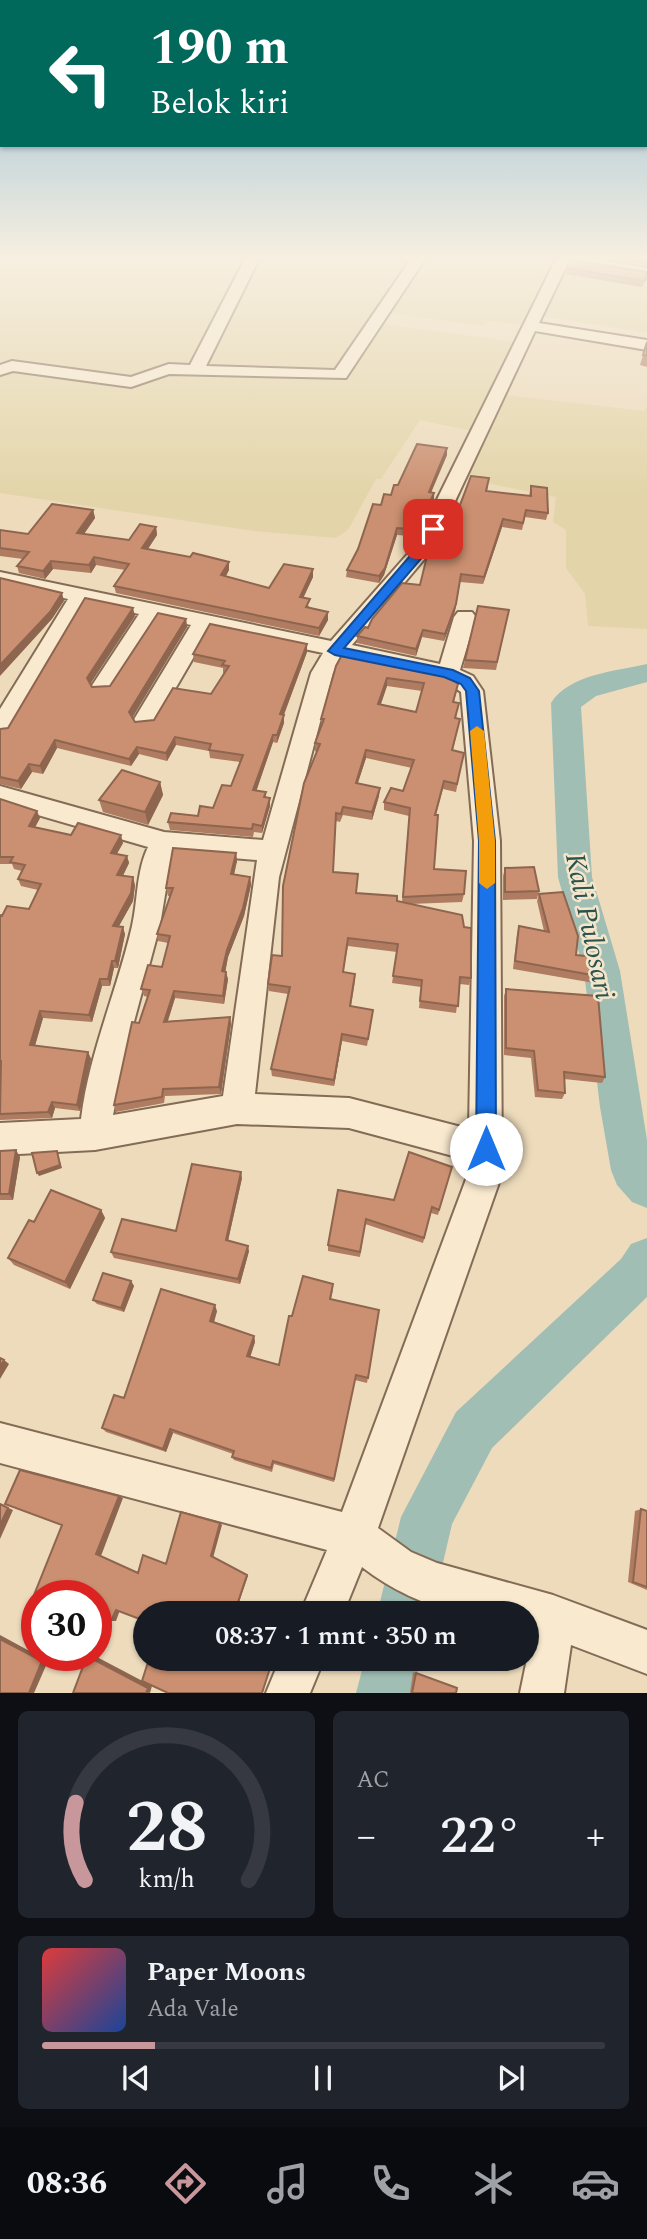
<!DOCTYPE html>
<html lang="id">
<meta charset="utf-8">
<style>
body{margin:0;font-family:Spectral,serif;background:#20242c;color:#f1f3f6;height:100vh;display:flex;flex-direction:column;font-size:26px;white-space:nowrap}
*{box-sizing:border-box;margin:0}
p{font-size:23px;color:#9ea1a6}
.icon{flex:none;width:38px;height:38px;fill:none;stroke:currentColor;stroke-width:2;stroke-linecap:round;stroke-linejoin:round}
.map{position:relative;height:1693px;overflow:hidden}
.drawer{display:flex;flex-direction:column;gap:18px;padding:18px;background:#0d0f14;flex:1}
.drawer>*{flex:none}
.banner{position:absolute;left:0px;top:0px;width:648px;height:147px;box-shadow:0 2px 5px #0004;background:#00695c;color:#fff;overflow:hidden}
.speed{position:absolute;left:21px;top:1580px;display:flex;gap:14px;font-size:35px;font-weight:700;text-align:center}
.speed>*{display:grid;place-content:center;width:91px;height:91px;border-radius:50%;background:#171b24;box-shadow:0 2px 5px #0004;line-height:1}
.speed .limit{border:10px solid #d22;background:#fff;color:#111}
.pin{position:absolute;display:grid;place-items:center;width:60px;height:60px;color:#fff;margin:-30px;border-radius:14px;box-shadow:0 4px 10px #0006}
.me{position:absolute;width:77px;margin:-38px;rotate:0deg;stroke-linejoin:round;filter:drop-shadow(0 0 5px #0008)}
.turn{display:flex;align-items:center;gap:24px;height:147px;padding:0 35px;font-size:32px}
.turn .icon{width:91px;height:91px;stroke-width:2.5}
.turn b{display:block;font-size:49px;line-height:60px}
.big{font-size:52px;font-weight:600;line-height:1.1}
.drawer .tile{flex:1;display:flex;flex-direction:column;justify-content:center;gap:10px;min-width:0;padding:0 24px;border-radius:10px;background:#20242c}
.drawer .dial{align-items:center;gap:0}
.dial svg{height:182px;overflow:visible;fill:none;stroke:#363941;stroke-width:7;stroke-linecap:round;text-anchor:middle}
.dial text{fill:#f1f3f6;stroke:none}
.song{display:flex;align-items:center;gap:21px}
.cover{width:84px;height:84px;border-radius:10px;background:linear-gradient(135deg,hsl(0 70% 55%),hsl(220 70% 35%))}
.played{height:7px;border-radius:4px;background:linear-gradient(90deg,#c7979c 20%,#363941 20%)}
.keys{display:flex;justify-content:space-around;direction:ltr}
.heat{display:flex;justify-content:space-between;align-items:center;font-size:38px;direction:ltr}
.drawer .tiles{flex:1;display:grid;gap:18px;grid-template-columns:1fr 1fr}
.tile:last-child{grid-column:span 2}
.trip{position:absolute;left:133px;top:1601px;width:406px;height:70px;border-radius:35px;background:#171b24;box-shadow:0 2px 5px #0004;font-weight:600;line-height:70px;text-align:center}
.tab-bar{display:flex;height:112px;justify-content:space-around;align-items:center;background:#090b0e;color:#9ea1a6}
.tab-bar .icon{width:49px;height:49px}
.tab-bar .active{color:#c7979c}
.tab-bar b{font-size:32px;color:#f1f3f6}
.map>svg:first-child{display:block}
.farmland{fill:#e3d5a9}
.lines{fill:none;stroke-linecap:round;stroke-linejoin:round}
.river{fill:#a0beb3;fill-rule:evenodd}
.minor-casing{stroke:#846b56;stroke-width:4}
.minor{fill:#f8e9cf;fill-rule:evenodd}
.wall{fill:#af7c61;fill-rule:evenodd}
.shaded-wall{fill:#8e654f}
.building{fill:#cb9071;stroke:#8e654f;stroke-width:2;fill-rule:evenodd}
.route{fill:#1a73e8;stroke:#114b97;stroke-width:2}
.slow{fill:#f59e0b}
.labels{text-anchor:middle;stroke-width:5;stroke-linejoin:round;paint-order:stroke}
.water-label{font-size:28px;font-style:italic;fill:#2a534e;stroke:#f5e6cb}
</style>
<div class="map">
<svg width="647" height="1693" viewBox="0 0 647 1693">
<rect width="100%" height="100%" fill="#eddbbc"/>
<path class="farmland" d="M0 259H563L557 272 642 287 647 281V333L536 315 531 326 489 321 483 326 382 312 375 323 523 343 498 394 645 411 647 406V629L588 626 585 594 566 568V530L553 522 556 497 456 477 478 432 420 420 381 479H376L348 530 336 538 254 531 0 493Z"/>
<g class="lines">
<path class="river" d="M647 664V682L596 696 581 707 592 877 620 971 647 1140V1208L632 1202 617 1185 611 1170 600 1107 584 971 558 877 551 703C569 674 617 671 647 664Z
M647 1238V1297L492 1448 452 1524 431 1614H377L401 1517 456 1412 621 1259 631 1244Z
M365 1659H421L412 1693H356Z"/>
<g class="minor-casing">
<path id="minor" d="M245 259H259L206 366 335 370 411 259H425L346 378 169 374 131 387 13 371 0 375V365L12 361 131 377 169 364 190 365Z
M556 259H593L647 268V276L568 263 539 323 647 340V350L535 331 432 550 352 645 440 664 454 617 458 612H472L476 617 460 670 473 676 483 691 500 841 502 1174 378 1528 411 1552 437 1563 553 1595 647 1630V1674L571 1645 564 1693H520L527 1659V1614C506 1614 481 1617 461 1613 426 1606 390 1589 362 1567L343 1614H300L327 1550 0 1463V1423L342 1512 468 1174V1160L349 1128 237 1124 95 1150 0 1155V1123L81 1119C89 1053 117 991 132 926 138 900 136 872 148 847L0 804V786L164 832 263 840 311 673 323 653 210 629 153 727H137L133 721 191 625 158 618 110 692H94L91 687 139 614 86 603 8 734 0 736V709L68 599 0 584V572L331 641 413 548ZM342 658 442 679 461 692 474 841 469 1129 349 1098 255 1094 279 877 333 673ZM172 853 257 860 223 1096 113 1115 125 1055 160 925Z
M280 1659H324L310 1693H266Z"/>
</g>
<use href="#minor" class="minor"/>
</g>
<path class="wall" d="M609 259H647V265Z
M567 268 647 272V281L646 280 642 287 566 274Z
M647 342V367L640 365Z
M447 455 431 493H434V500L425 518 417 517 410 536 397 535 384 575 379 583 346 577 347 570 381 505 391 495 398 485Z
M488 486 487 491 529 496 531 486 548 513 546 520 525 517 522 530 502 527 483 584 460 582 455 611 444 641 422 637 416 656 357 643V636L420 585 444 547Z
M93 510 95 518 84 534 129 540 156 527 157 535 148 549 190 557 229 562V570L226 576 269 588 313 569V577L303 598 310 608 328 612V620L319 636 116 593 114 586 125 570 96 565 91 573 53 569 45 579 19 573 17 566 23 559 0 556V530L28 534Z
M509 610 496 670 463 668 465 660Z
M135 616 90 683 92 687 110 686 186 619 187 627 132 717 135 722 154 720 211 694 225 673H223V668L194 662 193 654 307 652 284 715V723L277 743 273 742 256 791 266 792V798L270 806 262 833 254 832 253 837 170 830 168 822 198 816 213 808 231 786 240 762 210 758 209 751 176 745 167 761 139 754 131 766 57 748 43 774 32 772 21 789 0 784V729L8 728Z
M336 666 458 684 454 702 457 711 456 718 460 719 453 750 464 753 456 792 443 789 436 815 434 869 464 894 462 902 410 904 471 978 469 985 460 984 456 1013 419 1008 421 987 392 983 397 952 348 946 343 972 355 981 351 1006 372 1017 367 1046 342 1041 334 1086 272 1076 271 1069 288 994 269 991 268 984 282 956 317 752 315 751V743L321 726V719ZM387 686 422 691 416 712 380 705ZM366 758 412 768 403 791 384 802V810L409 816 402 902 356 893 358 874 333 872 336 821 340 822 343 815 372 820 379 796 358 783Z
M160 782 163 795 148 825 103 812 99 800Z
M0 799 40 818 35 827 71 835 123 843 117 854 127 856 129 863 123 875 135 885 133 901 119 926 125 934 118 968H114L110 986H102L92 1022 43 1018 35 1046 88 1052 91 1059 80 1111 55 1108 52 1118 0 1120V915L29 909 38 890 21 886 18 879 22 871 14 869 12 864H0Z
M236 853 237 861 234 875 250 877 251 885 244 916 228 957 225 972 228 979 224 1004 175 998 168 1021 230 1017 231 1024 221 1094 165 1096 164 1103 116 1112 114 1105 148 997 144 996 141 989 162 967 168 943 158 941 157 934 170 896H168L166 888Z
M505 868 539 891 537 899 503 900V876Z
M539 894 576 955 597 976 594 983 513 969 517 934 519 926 544 931 537 901Z
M506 989 605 1077 602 1083 564 1079 565 1093 562 1099 535 1097 531 1058 504 1055V996Z
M0 1151 20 1157 13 1200H0Z
M452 1167 438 1215 431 1213 423 1243 365 1224 360 1257 328 1251V1245L394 1200Z
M242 1178 228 1241 249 1251 240 1284 114 1258 111 1252 176 1231Z
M101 1210 105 1218 70 1289 14 1265 8 1258 34 1222Z
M131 1281 134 1286 124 1312 97 1304 93 1300Z
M333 1290 331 1299 379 1310 367 1383 355 1380 334 1482 274 1464 272 1472 234 1460 232 1457 233 1454 173 1433 166 1452 106 1432 102 1428 124 1398 217 1311 214 1323 254 1336 255 1342 250 1356 279 1365 292 1316Z
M641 1509 647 1511V1590L628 1582 635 1511Z
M413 1672 453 1686 456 1693H410Z"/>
<path class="shaded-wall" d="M447 448V455L428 499 429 492Z
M434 493V500L425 518 426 511Z
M93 510 95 518 79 541 77 533Z
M417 510V517L410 536V529Z
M503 519 502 527 483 584 484 577Z
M156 527 157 535 143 556 142 548Z
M397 528V535L384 575 379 583V576Z
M94 557 96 565 91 573 89 565Z
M51 561 53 569 45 579 43 571Z
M229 562V570L222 583 221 575Z
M313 569V577L300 605V597Z
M461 574 455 611 444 641 445 634Z
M62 593 64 601 52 619 0 676V665Z
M133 608 135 616 89 686 87 678Z
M328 612V620L319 636V628Z
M186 619 187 627 131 720 129 712Z
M423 630 422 637 416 656V649Z
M307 644V652L281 722 280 714Z
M387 678V686L378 713V704Z
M284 715V723L277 743V735Z
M273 735V742L254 798 253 790Z
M175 737 176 745 167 761 166 753Z
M55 740 57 748 43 774 40 766Z
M137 747 139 754 131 766 129 759Z
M366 750V758L355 791 356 783Z
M29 764 32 772 21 789 18 781Z
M160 782 163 795 148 825 145 812Z
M380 788 379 796 372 820V812Z
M270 798V806L262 833V826Z
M37 811 40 818 32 833 29 826Z
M121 835 123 843 113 860 111 853Z
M236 853 237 861 232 882 231 874Z
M127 856 129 863 120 882 117 875Z
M133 877 135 885 133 901 115 933 113 926Z
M250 877 251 885 244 916 228 957 224 979 222 971 227 950Z
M123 927 125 934 118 968 115 961Z
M112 961 114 968 110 986 108 979Z
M226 972 228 979 224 1004 223 996Z
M100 979 102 986 92 1022 89 1015Z
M174 991 175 998 165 1029 164 1022Z
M40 1011 43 1018 33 1052 30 1045Z
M230 1017 231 1024 221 1094 219 1087Z
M342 1034V1041L334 1086V1080Z
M88 1052 91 1059 80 1111 77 1105Z
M52 1102 55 1108 52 1118 48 1112Z
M16 1150 20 1157 13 1200 9 1194Z
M57 1151 62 1168 39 1176 37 1173Z
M241 1172 242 1178 227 1245 226 1240Z
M101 1210 105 1218 70 1289 65 1282Z
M248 1246 249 1251 240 1284 238 1279Z
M131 1281 134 1286 124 1312 121 1308Z
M215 1305 217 1311 212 1327 210 1321Z
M254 1336 255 1342 249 1361 247 1356Z
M4 1360 9 1364 0 1379V1367Z
M170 1429 173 1433 166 1452 163 1449Z
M119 1496 123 1498 101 1556 141 1574 96 1554Z
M0 1504 13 1510 0 1539Z
M220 1523 222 1525 213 1558 211 1556Z
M247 1575 248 1576 235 1614H234Z
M116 1610H120L116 1621H111Z
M0 1635 48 1661 34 1693H29L0 1639Z
M89 1656H95L152 1686 150 1693H146Z"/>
<path class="building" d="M571 260 647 272V275L644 281 567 268Z
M647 342V356L643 355Z
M417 444 447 448 429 492 434 493 426 511 417 510 410 529 397 528 385 568 379 576 347 570 358 549 373 504 381 505 384 494 391 495 394 485H398Z
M471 476 489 478 486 491 531 496V486L547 488 548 513 526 510 523 523 503 519 484 577 461 574 456 604 445 634 423 630 416 649 357 636 365 627 368 628 372 619 402 583 420 585 428 552 434 546 444 547Z
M52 504 93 510 77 533 129 540 140 524 156 527 142 548 190 557 193 553 229 562 221 575 269 588 284 564 313 569 300 597 310 599 306 607 328 612 319 628 114 586 129 564 94 557 89 565 51 561 43 571 17 566 29 552 0 548V530L28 534Z
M0 578 62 593 50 612 0 665Z
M85 598 133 608 87 678 92 687 110 686 158 613 186 619 129 712 135 722 154 720 173 688 211 694 229 666 222 665 225 661 193 654 210 624 307 644 280 714 284 715 277 735H273L253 790 266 792 264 797 270 798 262 826 253 824 252 829 168 822 171 813 198 816 200 806 213 808 222 785 231 786 243 755 209 750 211 744 175 737 166 753 137 747 129 759 55 740 40 766 29 764 18 781 0 777V729L8 728Z
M478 606 509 610 497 662 465 660Z
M343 653 442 673 458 684 453 702 459 703 455 718 460 719 452 750 464 753 457 784 444 781 435 815H438L434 869 466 871 464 894 403 897 410 808 384 802 391 788 403 791 414 760 366 750 356 783 380 788 372 812 343 807 341 814 336 813 333 872 358 874 356 893 397 896V901L462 915 464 927 471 928V978L460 977 458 1006 420 1001 422 980 393 976 398 944 348 938 343 972 355 974 350 1006 373 1010 368 1039 342 1034 334 1080 271 1069 290 987 268 984 272 955 282 956 283 886 304 783 320 744 315 743 324 719H321L336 666ZM387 678 424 683 416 712 378 704Z
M122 770 160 782 145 812 99 800Z
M0 799 37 811 29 826 71 835 78 823 121 835 111 853 127 856 117 875 133 877 131 893 113 926 123 927 115 961H112L108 979H100L89 1015 40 1011 30 1045 88 1052 77 1105 52 1102 48 1112 0 1114 1 1061 0 1060V915L2 916 7 906 29 909 41 884 18 879 25 865 10 862 13 857H0Z
M173 848 236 853 231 874 250 877 243 908 227 950 222 971 226 972 223 996 174 991 164 1022 230 1017 219 1087 163 1089 162 1097 114 1105 132 1022 139 1023 150 990 141 989 148 965 162 967 170 936 157 934 173 888H166Z
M534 867 539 891 505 892V868Z
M563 892 578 936 576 955 595 957 597 976 515 961 519 926 549 932 539 894Z
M506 989 598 996 605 1077 564 1072 565 1093 538 1090 534 1051 506 1048Z
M16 1150 9 1194H0V1151Z
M57 1151 60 1165 37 1173 32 1153Z
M409 1152 452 1167 439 1210 432 1207 424 1238 366 1219 360 1252 328 1245 338 1190 394 1200Z
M192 1164 241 1172 226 1240 248 1246 238 1279 111 1252 122 1219 176 1231Z
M51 1190 101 1210 65 1282 8 1258 29 1220 34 1222Z
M103 1273 131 1281 121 1308 93 1300Z
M303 1276 333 1284 330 1299 379 1310 368 1378 356 1375 334 1479 273 1461 271 1468 232 1457 234 1451 170 1429 163 1449 102 1428 114 1395 124 1398 161 1289 215 1305 210 1321 254 1336 247 1356 279 1365 289 1316H292Z
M0 1358 4 1360 0 1367Z
M20 1470 119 1496 96 1554 138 1573 143 1555 166 1564 181 1512 220 1523 211 1556 247 1575 234 1614H145V1621L116 1610 111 1621 96 1614V1596H37V1614L28 1610 62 1525 5 1504Z
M0 1504 8 1508 0 1525Z
M641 1509 647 1511V1587L633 1582Z
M0 1639 42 1661 29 1693H0Z
M87 1656 148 1688 146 1693H73Z
M149 1659H273L262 1693H168L142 1681Z
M416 1673 457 1688 456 1693H412Z"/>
<linearGradient id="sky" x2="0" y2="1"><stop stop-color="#8bb8d3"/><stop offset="0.52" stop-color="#f7efe1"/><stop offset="1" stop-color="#f7efe1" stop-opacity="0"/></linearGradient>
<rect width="647" height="496" fill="url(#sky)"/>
<path class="route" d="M433 525 438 529 426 553 344 648 453 670 470 678 479 691 495 841 496 1149 493 1155 486 1158 479 1155 476 1149 479 841 466 691 461 684 444 677 335 655 328 651 416 549 427 529Z"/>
<path class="slow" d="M477 726 484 731 495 841V883L487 889 479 883V841L470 731Z"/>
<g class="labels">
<g class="water-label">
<text transform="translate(591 926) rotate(78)" y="10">Kali Pulosari</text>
</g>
</g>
</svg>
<div class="speed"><div class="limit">30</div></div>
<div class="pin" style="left:433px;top:529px;background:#d93025"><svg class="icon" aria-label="arrive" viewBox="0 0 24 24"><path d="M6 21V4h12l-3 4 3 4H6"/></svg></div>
<svg class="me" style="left:486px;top:1149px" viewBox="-20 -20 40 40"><circle r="19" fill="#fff"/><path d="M0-13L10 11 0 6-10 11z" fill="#1a73e8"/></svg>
<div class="trip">08:37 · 1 mnt · 350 m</div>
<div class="banner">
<div class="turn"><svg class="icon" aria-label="left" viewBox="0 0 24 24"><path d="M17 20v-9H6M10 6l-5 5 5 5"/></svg><div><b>190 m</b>Belok kiri</div></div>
</div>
</div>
<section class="drawer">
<div class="tiles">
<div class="tile dial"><svg viewBox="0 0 100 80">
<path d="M14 69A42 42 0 1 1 86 69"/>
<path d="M14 69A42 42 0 0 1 10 35" stroke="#c7979c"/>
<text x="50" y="56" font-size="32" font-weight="700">28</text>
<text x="50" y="72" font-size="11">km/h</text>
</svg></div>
<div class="tile"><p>AC</p>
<div class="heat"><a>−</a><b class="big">22°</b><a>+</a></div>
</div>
<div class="tile">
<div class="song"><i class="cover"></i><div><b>Paper Moons</b><p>Ada Vale</p></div></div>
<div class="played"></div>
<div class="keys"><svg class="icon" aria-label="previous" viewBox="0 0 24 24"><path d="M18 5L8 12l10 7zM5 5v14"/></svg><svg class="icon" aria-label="pause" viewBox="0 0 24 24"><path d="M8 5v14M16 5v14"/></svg><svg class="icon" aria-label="next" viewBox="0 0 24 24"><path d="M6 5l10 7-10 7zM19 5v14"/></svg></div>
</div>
</div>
</section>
<nav class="tab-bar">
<b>08:36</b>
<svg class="icon active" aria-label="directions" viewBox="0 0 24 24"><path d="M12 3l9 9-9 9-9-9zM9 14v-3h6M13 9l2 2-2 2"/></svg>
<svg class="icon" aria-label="music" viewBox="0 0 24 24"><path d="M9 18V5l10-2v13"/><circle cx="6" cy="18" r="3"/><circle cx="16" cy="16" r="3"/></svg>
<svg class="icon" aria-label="phone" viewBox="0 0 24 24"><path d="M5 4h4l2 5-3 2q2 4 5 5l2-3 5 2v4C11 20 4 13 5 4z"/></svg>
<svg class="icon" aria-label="climate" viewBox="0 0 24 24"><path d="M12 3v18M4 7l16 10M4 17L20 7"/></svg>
<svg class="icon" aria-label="car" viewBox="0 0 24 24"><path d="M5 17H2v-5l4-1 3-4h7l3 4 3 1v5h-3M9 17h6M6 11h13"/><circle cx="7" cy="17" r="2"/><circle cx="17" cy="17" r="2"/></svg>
</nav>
